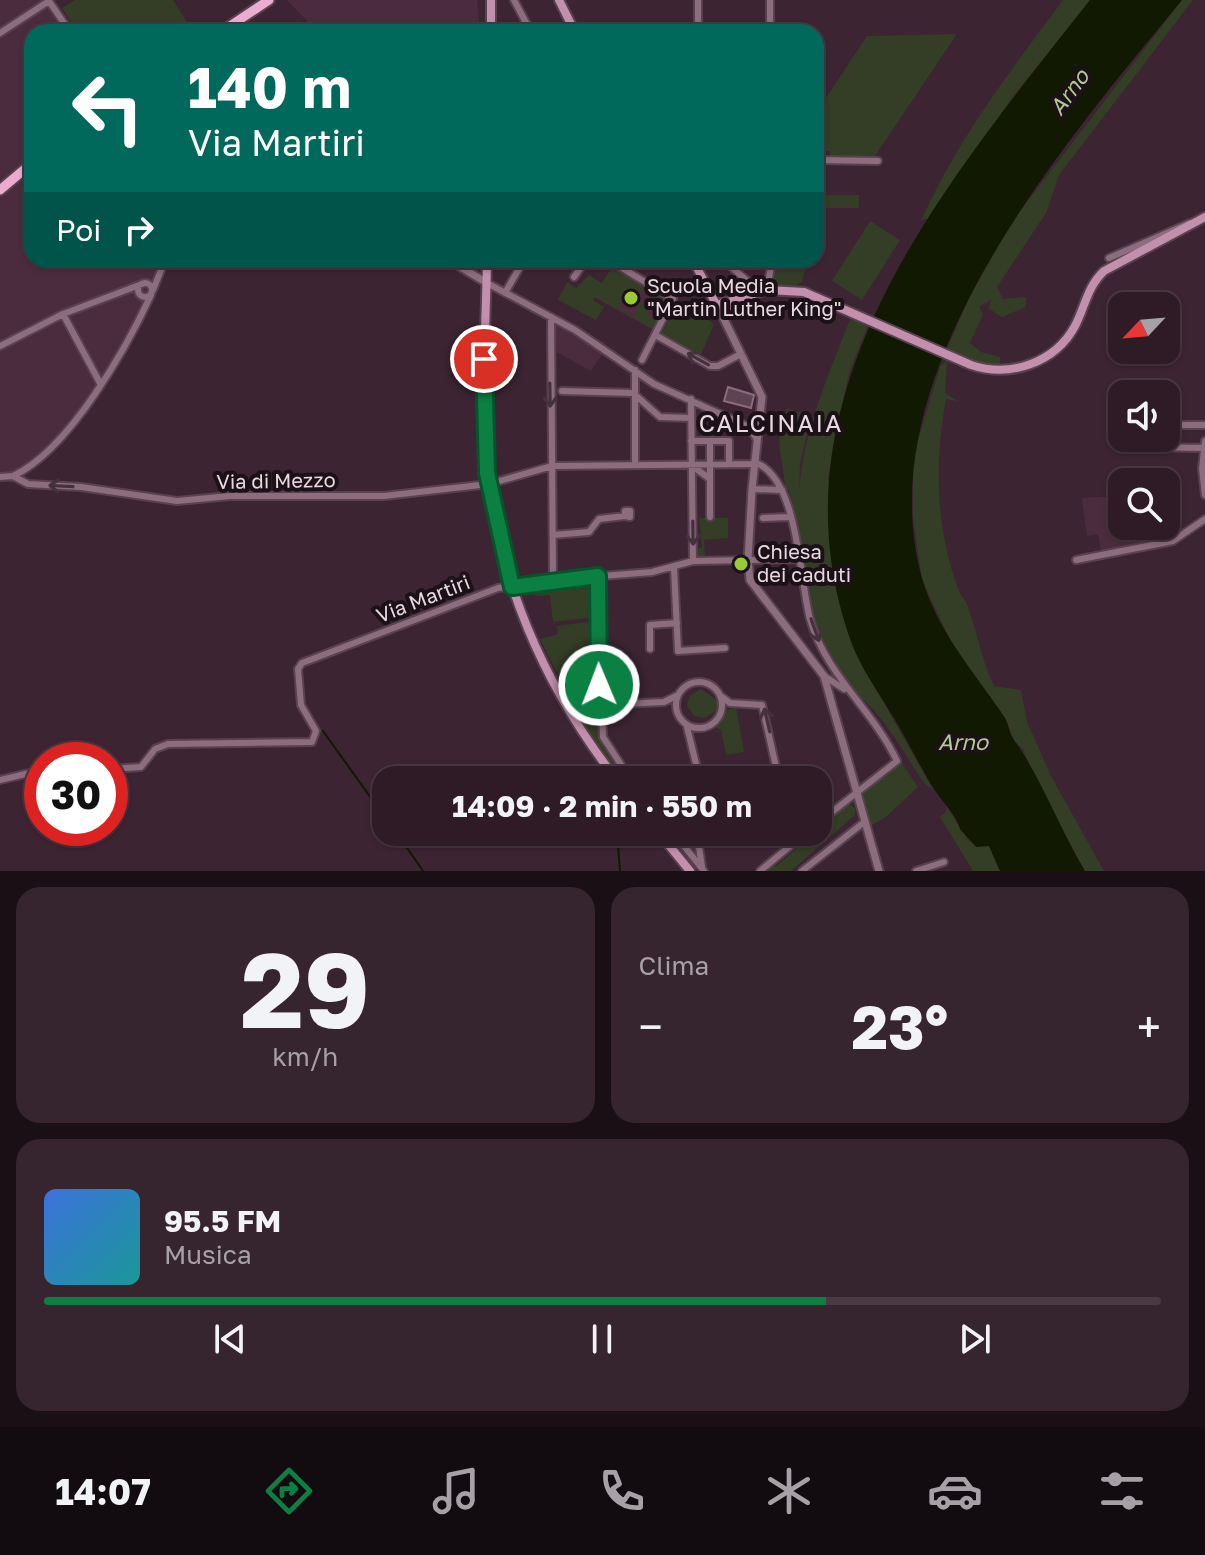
<!DOCTYPE html>
<html lang="it">
<meta charset="utf-8">
<style>
body{margin:0;font-family:"Golos Text",sans-serif;background:#36242e;color:#f1f3f6;height:100vh;display:flex;flex-direction:column;font-size:30px;white-space:nowrap}
*{box-sizing:border-box;margin:0}
p{font-size:26px;color:#a7a1a7}
.icon{flex:none;width:44px;height:44px;fill:none;stroke:currentColor;stroke-width:2;stroke-linecap:round;stroke-linejoin:round}
.map{position:relative;height:871px;overflow:hidden}
.panel{display:flex;flex-direction:column;gap:16px;padding:16px;background:#190f15;flex:1}
.panel>*{flex:none}
.hud{position:absolute;left:24px;top:24px;width:800px;height:244px;border-radius:24px;box-shadow:0 2px 6px #0004,0 0 0 2px #493943;background:#00695c;color:#fff;overflow:hidden}
.needle{width:52px;rotate:244deg}
.controls{position:absolute;left:1108px;top:292px;display:grid;gap:16px}
.controls a{display:grid;place-items:center;width:72px;height:72px;border-radius:16px;background:#2e1b26;box-shadow:0 2px 6px #0004,0 0 0 2px #493943;font-size:40px}
.speed{position:absolute;left:24px;top:742px;display:flex;gap:16px;font-size:40px;font-weight:700;text-align:center}
.speed>*{display:grid;place-content:center;width:104px;height:104px;border-radius:50%;background:#2e1b26;box-shadow:0 2px 6px #0004,0 0 0 2px #493943;line-height:1}
.speed .limit{border:12px solid #d22;background:#fff;color:#111}
.pin{position:absolute;display:grid;place-items:center;width:68px;height:68px;color:#fff;margin:-34px;border:4px solid #fff;border-radius:50%;box-shadow:0 2px 8px #0007}
.me{position:absolute;width:88px;margin:-44px;rotate:359deg;stroke-linejoin:round;filter:drop-shadow(0 0 6px #0008)}
.turn{display:flex;align-items:center;gap:28px;height:168px;padding:0 32px;font-size:36px}
.turn .icon{width:104px;height:104px;stroke-width:2.5}
.turn b{display:block;font-size:56px;line-height:68px}
.then{display:flex;align-items:center;height:76px;padding:0 32px;background:#0003;gap:16px;font-size:30px}
.big{font-size:60px;font-weight:700;line-height:1.1}
.panel .widget{flex:1;display:flex;flex-direction:column;justify-content:center;gap:12px;min-width:0;padding:0 28px;border-radius:24px;background:#36242e}
.panel .dial{align-items:center;gap:0}
.dial b{font-size:104px;line-height:1}
.song{display:flex;align-items:center;gap:24px}
.cover{width:96px;height:96px;border-radius:12px;background:linear-gradient(135deg,hsl(220 70% 55%),hsl(180 70% 35%))}
.played{height:8px;border-radius:4px;background:linear-gradient(90deg,#0b8043 70%,#493943 70%)}
.keys{display:flex;justify-content:space-around;direction:ltr}
.heat{display:flex;justify-content:space-between;align-items:center;font-size:44px;direction:ltr}
.panel .tiles{flex:1;display:grid;gap:16px;grid-template-columns:1fr 1fr}
.widget:last-child{grid-column:span 2}
.trip{position:absolute;left:372px;top:766px;width:460px;height:80px;border-radius:24px;background:#2e1b26;box-shadow:0 2px 6px #0004,0 0 0 2px #493943;font-weight:700;line-height:80px;text-align:center}
.dock{display:flex;height:128px;justify-content:space-around;align-items:center;background:#120b0f;color:#a7a1a7}
.dock .icon{width:56px;height:56px}
.dock .current{color:#0b8043}
.dock b{font-size:36px;color:#f1f3f6}
.map>svg:first-child{display:block}
.built{fill:#4b2c3e}
.green{fill:#343d26}
.water{fill:#111902}
.lines{fill:none;stroke-linecap:round;stroke-linejoin:round}
.stream{stroke:#111902;stroke-width:2}
.building{fill:#5e4353;stroke:#8a6c7d;stroke-width:2}
.minor-casing{stroke:#59414f;stroke-width:10}
.tertiary-casing{stroke:#59414f;stroke-width:11}
.secondary-casing{stroke:#59414f;stroke-width:12}
.primary-casing{stroke:#59414f;stroke-width:13}
.minor{stroke:#8c6d7e;stroke-width:6}
.tertiary{stroke:#8c6d7e;stroke-width:7}
.secondary{stroke:#c290ad;stroke-width:8}
.primary{stroke:#ecabd0;stroke-width:9}
.oneway{stroke:#44313c}
.route-casing{stroke:#07532c;stroke-width:20}
.route{stroke:#0b8043;stroke-width:14}
.poi-dot{fill:#9acb35;stroke:#1d1118;stroke-width:3}
.labels{text-anchor:middle;stroke-width:8;stroke-linejoin:round;paint-order:stroke}
.poi-label{font-size:20px;fill:#e9d8e1;stroke:#1d1118;text-anchor:start}
.street-label{font-size:20px;fill:#e9d8e1;stroke:#1d1118}
.water-label{font-size:22px;font-style:italic;fill:#b3c994;stroke:#1d1118}
.quarter-label{font-size:24px;letter-spacing:2px;fill:#e9d8e1;stroke:#1d1118}
</style>
<div class="map">
<svg width="1205" height="871" viewBox="0 0 1205 871">
<rect width="100%" height="100%" fill="#3d2433"/>
<path class="built" d="M0 0H48L65 32H32V158L0 184Z
M287 0H477L480 32H294L308 22Z
M32 168V260H171L136 336 103 387 56 445 14 483 0 481V195Z
M612 267 669 302 654 330 594 297Z
M554 322 604 351 591 371 553 350Z
M1122 496V526L1184 529 1171 539 1101 551 1098 534 1087 536 1082 498Z"/>
<path class="green" d="M75 0H173L193 32H77L62 8Z
M1063 0H1090L1011 99 928 222 926 218 921 221C956 141 1011 70 1063 0Z
M1182 0H1193L1059 175 1046 213 997 287 1003 299 1026 297V307L1002 317 988 308 992 299 979 307 983 314 970 343 981 352 1000 357V365L971 360 947 349 970 296 1010 224Z
M957 34 875 156H831L829 151 816 152V113L867 36Z
M816 195H859V208H817Z
M870 221 900 240 862 300 832 281Z
M806 266 802 282 791 288H773L775 267Z
M612 267 668 300 666 306 640 289 636 305 621 301 618 307 634 318 639 303 649 307 647 315 655 320 660 311 664 313 654 330 595 297 593 300 604 307 596 320 558 300 567 282 576 288 589 275 602 283Z
M680 301 714 324 700 357 661 334Z
M851 317 868 325 849 373 828 478 877 691 933 790 924 783C906 757 890 726 868 704 859 695 848 689 842 679 802 615 789 523 805 449 815 404 834 361 851 317Z
M947 360 945 393 958 401 946 399C934 463 936 528 958 589 961 597 967 601 969 610 978 636 982 661 994 686L1021 690 1027 722 1052 778 1104 871H1085L1035 779 1023 749 1015 742 1004 716 952 644 922 580 913 517V457L940 367Z
M787 408 811 416 800 464 798 536 789 490 785 492C785 458 771 442 787 408Z
M699 518H728V538L704 540 705 558H698L695 551 702 547Z
M593 581 596 617 553 622 550 595 535 596 534 587 552 589V584Z
M595 621 600 738 629 780H623L588 734 540 639 558 634 557 626Z
M701 689 721 703 719 709 704 718 694 716 687 706 690 695Z
M736 707 744 752 726 755 721 730 715 727 728 710Z
M901 762 918 787 886 817 870 826 863 794Z
M848 804 855 808V815L791 871H764L773 864 776 866Z
M946 806 968 840 989 846 1000 871H973L940 817 946 812Z"/>
<path class="water" d="M1090 0H1182C1062 146 865 375 922 578 937 631 975 673 1005 718 1009 725 1009 734 1014 740 1040 775 1060 830 1085 871H1000L989 846 976 847 960 829C956 814 942 802 934 789 919 765 907 739 892 715 877 690 858 664 849 636 765 390 949 180 1090 0Z"/>
<g class="lines">
<path class="stream" d="M323 731 386 819
M396 832 423 871
M617 832 620 871"/>
</g>
<path class="building" d="M728 387 754 395 751 408 724 401Z"/>
<g class="lines">
<g class="minor-casing">
<path id="minor" d="M514 0 531 32
M770 0V32
M698 32V0
M725 32 770 31
M0 33 49 1 70 32
M816 160 878 161
M1109 258 1190 223
M609 260 673 299 642 360
M723 260 751 284 755 294
M772 264 812 260
M574 277 586 260
M138 290a7 7 0 1 1 14 0a7 7 0 1 1-14 0Z
M487 283 575 330 654 384 749 427 756 438
M153 290 165 260
M767 290 772 260
M505 293 524 260
M63 314 101 385
M551 317 553 580
M657 336 710 366H718L741 354
M0 346 63 314 142 284
M635 370V463
M562 391 633 393 660 417 691 418
M691 399 693 561
M1122 424 1114 429 1122 435
M1166 425H1205
M1126 438 1142 447 1204 448
M691 441H729V464
M1205 441 1202 469 1205 495
M754 462C799 477 799 579 810 619 826 675 873 710 897 761L818 823
M691 465 710 479
M13 476C69 450 126 349 151 295
M0 477 13 476 28 484 81 487 177 501 230 496H384L489 484 552 466 754 464
M752 489 782 490
M625 511H630V517L625 516Z
M710 517V441
M763 518 789 517
M553 535 589 532 599 519 625 516
M1076 560 1173 541 1205 519
M674 568 678 651 725 648
M598 576 603 737 631 780
M650 649V625L677 623
M824 676 844 689
M676 705a23 23 0 1 1 46 0a23 23 0 1 1-46 0Z
M722 697 730 703 762 705 779 780
M600 705 664 702 678 695
M687 727 700 780
M110 769 141 767 155 749 168 744 312 742 316 731 301 705 298 669 302 663 498 588 553 580 652 572 693 561 800 559
M0 780 42 770
M673 832 704 871
M681 842 698 840 702 867
M760 871 807 832
M802 871 863 823
M916 871 944 862"/>
</g>
<g class="tertiary-casing">
<path id="tertiary" d="M449 260 487 283
M721 313 762 397 752 489 748 560 750 580 824 676 879 871"/>
</g>
<g class="secondary-casing">
<path id="secondary" d="M491 0V32
M559 0 575 32
M487 260C486 325 481 391 486 456 495 575 544 687 617 780
M693 260 718 308
M719 308a6 6 0 1 1 12 0a6 6 0 1 1-12 0Z
M728 302 767 290 804 292 971 365C1010 378 1055 363 1075 326 1085 307 1087 287 1104 271L1205 217
M658 832 690 871"/>
</g>
<g class="primary-casing">
<path id="primary" d="M221 32 269 0
M0 190 32 163"/>
</g>
<use href="#minor" class="minor"/>
<use href="#tertiary" class="tertiary"/>
<use href="#secondary" class="secondary"/>
<use href="#primary" class="primary"/>
</g>
<defs><path id="oneway-shaft" d="M-6 0H5M1.5-3L5.5 0L1.5 3" fill="none" stroke-width="1.6" stroke-linecap="round" stroke-linejoin="round" transform="scale(2)"/></defs>
<g class="oneway">
<use href="#oneway-shaft" transform="translate(698 359) rotate(-151)"/>
<use href="#oneway-shaft" transform="translate(550 395) rotate(89)"/>
<use href="#oneway-shaft" transform="translate(61 486) rotate(-177)"/>
<use href="#oneway-shaft" transform="translate(693 533) rotate(89)"/>
<use href="#oneway-shaft" transform="translate(815 630) rotate(70)"/>
<use href="#oneway-shaft" transform="translate(767 720) rotate(-103)"/>
</g>
<g class="lines">
<g class="route-casing">
<path id="route" d="M484 359 487 473 512 587 598 576 599 685"/>
</g>
<use href="#route" class="route"/>
</g>
<g class="poi-dot">
<circle cx="631" cy="298" r="8"/>
<circle cx="741" cy="564" r="8"/>
</g>
<g class="labels">
<g class="poi-label">
<text x="647" y="293">Scuola Media<tspan x="647" dy="23">"Martin Luther King"</tspan></text>
<text x="757" y="559">Chiesa<tspan x="757" dy="23">dei caduti</tspan></text>
</g>
<g class="street-label">
<text transform="translate(276 481) rotate(-1)" y="7">Via di Mezzo</text>
<text transform="translate(423 599) rotate(-21)" y="7">Via Martiri</text>
</g>
<g class="water-label">
<text transform="translate(1069 92) rotate(-54)" y="8">Arno</text>
<text x="963" y="750">Arno</text>
</g>
<g class="quarter-label">
<text x="771" y="432">CALCINAIA</text>
</g>
</g>
</svg>
<div class="controls">
<a><svg class="needle" viewBox="-14 -14 28 28"><path d="M0-13l5 13h-10z" fill="#e53935"/><path d="M0 13l5-13h-10z" fill="#a7a1a7"/></svg></a>
<a><svg class="icon" aria-label="sound" viewBox="0 0 24 24"><path d="M4 9h4l5-4v14l-5-4H4zM17 9q2 3 0 6"/></svg></a>
<a><svg class="icon" aria-label="search" viewBox="0 0 24 24"><circle cx="10" cy="10" r="6"/><path d="M15 15l6 6"/></svg></a>
</div>
<div class="speed"><div class="limit">30</div></div>
<div class="pin" style="left:484px;top:359px;background:#d93025"><svg class="icon" aria-label="arrive" viewBox="0 0 24 24"><path d="M6 21V4h12l-3 4 3 4H6"/></svg></div>
<svg class="me" style="left:599px;top:685px" viewBox="-20 -20 40 40"><circle r="17" fill="#0b8043" stroke="#fff" stroke-width="3"/><path d="M0-11L8 9 0 5-8 9z" fill="#fff"/></svg>
<div class="trip">14:09 · 2 min · 550 m</div>
<div class="hud">
<div class="turn"><svg class="icon" aria-label="left" viewBox="0 0 24 24"><path d="M17 20v-9H6M10 6l-5 5 5 5"/></svg><div><b>140 m</b>Via Martiri</div></div>
<div class="then">Poi<svg class="icon" aria-label="right" viewBox="0 0 24 24"><path d="M7 20v-9h11M14 6l5 5-5 5"/></svg></div>
</div>
</div>
<section class="panel">
<div class="tiles">
<div class="widget dial"><b>29</b><p>km/h</p></div>
<div class="widget"><p>Clima</p>
<div class="heat"><a>−</a><b class="big">23°</b><a>+</a></div>
</div>
<div class="widget">
<div class="song"><i class="cover"></i><div><b>95.5 FM</b><p>Musica</p></div></div>
<div class="played"></div>
<div class="keys"><svg class="icon" aria-label="previous" viewBox="0 0 24 24"><path d="M18 5L8 12l10 7zM5 5v14"/></svg><svg class="icon" aria-label="pause" viewBox="0 0 24 24"><path d="M8 5v14M16 5v14"/></svg><svg class="icon" aria-label="next" viewBox="0 0 24 24"><path d="M6 5l10 7-10 7zM19 5v14"/></svg></div>
</div>
</div>
</section>
<nav class="dock">
<b>14:07</b>
<svg class="icon current" aria-label="directions" viewBox="0 0 24 24"><path d="M12 3l9 9-9 9-9-9zM9 14v-3h6M13 9l2 2-2 2"/></svg>
<svg class="icon" aria-label="music" viewBox="0 0 24 24"><path d="M9 18V5l10-2v13"/><circle cx="6" cy="18" r="3"/><circle cx="16" cy="16" r="3"/></svg>
<svg class="icon" aria-label="phone" viewBox="0 0 24 24"><path d="M5 4h4l2 5-3 2q2 4 5 5l2-3 5 2v4C11 20 4 13 5 4z"/></svg>
<svg class="icon" aria-label="climate" viewBox="0 0 24 24"><path d="M12 3v18M4 7l16 10M4 17L20 7"/></svg>
<svg class="icon" aria-label="car" viewBox="0 0 24 24"><path d="M5 17H2v-5l4-1 3-4h7l3 4 3 1v5h-3M9 17h6M6 11h13"/><circle cx="7" cy="17" r="2"/><circle cx="17" cy="17" r="2"/></svg>
<svg class="icon" aria-label="filters" viewBox="0 0 24 24"><path d="M4 7h16M4 17h16"/><circle cx="9" cy="7" r="2"/><circle cx="15" cy="17" r="2"/></svg>
</nav>
